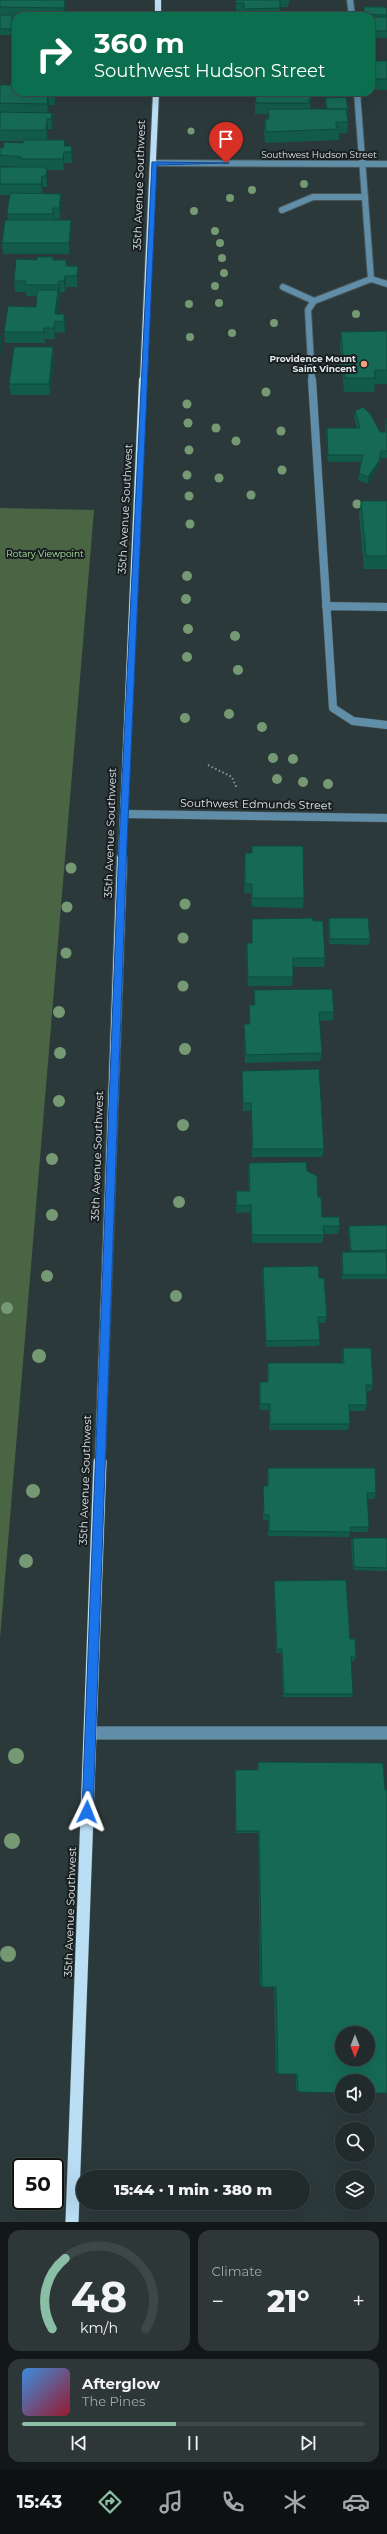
<!DOCTYPE html>
<meta charset="utf-8">
<style>
body{margin:0;font-family:Montserrat,sans-serif;background:#2d3738;color:#f1f3f6;height:100vh;display:flex;flex-direction:column;font-size:15px;white-space:nowrap}
*{box-sizing:border-box;margin:0}
p{font-size:13px;color:#a2a7a9}
.icon{flex:none;width:22px;height:22px;fill:none;stroke:currentColor;stroke-width:2;stroke-linecap:round;stroke-linejoin:round}
.map{position:relative;height:2222px;overflow:hidden}
.side{display:flex;flex-direction:column;gap:8px;padding:8px;background:#121818;flex:1}
.side>*{flex:none}
.guide{position:absolute;left:12px;top:12px;width:363px;height:84px;border-radius:12px;box-shadow:0 4px 16px #0002,0 0 0 1px #3e4748;background:#0b6e4f;color:#fff;overflow:hidden}
.needle{width:26px;rotate:180deg}
.buttons{position:absolute;left:335px;top:2026px;display:grid;gap:8px}
.buttons a{display:grid;place-items:center;width:40px;height:40px;border-radius:50%;background:#212b2c;box-shadow:0 4px 16px #0002,0 0 0 1px #3e4748;font-size:20px}
.speed{position:absolute;left:12px;top:2158px;display:flex;gap:8px;font-size:20px;font-weight:700;text-align:center}
.speed>*{display:grid;place-content:center;width:52px;height:52px;border-radius:50%;background:#212b2c;box-shadow:0 4px 16px #0002,0 0 0 1px #3e4748;line-height:1}
.speed .limit{border:2px solid #111;border-radius:6px;background:#fff;color:#111}
.pin{position:absolute;display:grid;place-items:center;width:34px;height:34px;color:#fff;margin:-41px -17px;border-radius:50% 50% 50% 0;rotate:-45deg;box-shadow:0 0 4px #0007}
.pin .icon{rotate:45deg}
.me{position:absolute;width:44px;margin:-22px;rotate:2deg;stroke-linejoin:round;filter:drop-shadow(0 0 3px #0008)}
.turn{display:flex;align-items:center;gap:14px;height:84px;padding:0 16px;font-size:18px}
.turn .icon{width:52px;height:52px;stroke-width:2.5}
.turn b{display:block;font-size:28px;line-height:34px}
.big{font-size:30px;font-weight:800;line-height:1.1}
.side .widget{flex:1;display:flex;flex-direction:column;justify-content:center;gap:6px;min-width:0;padding:0 14px;border-radius:12px;background:#2d3738}
.side .dial{align-items:center;gap:0}
.dial svg{height:104px;overflow:visible;fill:none;stroke:#3e4748;stroke-width:7;stroke-linecap:round;text-anchor:middle}
.dial text{fill:#f1f3f6;stroke:none}
.song{display:flex;align-items:center;gap:12px}
.cover{width:48px;height:48px;border-radius:6px;background:linear-gradient(135deg,hsl(210 70% 55%),hsl(350 70% 35%))}
.played{height:4px;border-radius:2px;background:linear-gradient(90deg,#8abfa5 45%,#3e4748 45%)}
.keys{display:flex;justify-content:space-around;direction:ltr}
.heat{display:flex;justify-content:space-between;align-items:center;font-size:22px;direction:ltr}
.side .tiles{flex:1;display:grid;gap:8px;grid-template-columns:1fr 1fr}
.widget:last-child{grid-column:span 2}
.trip{position:absolute;left:76px;top:2170px;width:234px;height:40px;border-radius:20px;background:#212b2c;box-shadow:0 4px 16px #0002,0 0 0 1px #3e4748;font-weight:800;line-height:40px;text-align:center}
.menu{display:flex;height:64px;justify-content:space-around;align-items:center;background:#0d1112;color:#a2a7a9}
.menu .icon{width:28px;height:28px}
.menu .current{color:#8abfa5}
.menu b{font-size:18px;color:#f1f3f6}
.map>svg:first-child{display:block}
.green{fill:#4a6544}
.lines{fill:none;stroke-linecap:round;stroke-linejoin:round}
.minor-far2-casing{stroke:#495557;stroke-width:8}
.minor-far1-casing{stroke:#495557;stroke-width:9}
.minor-casing{stroke:#495557;stroke-width:14}
.major-far3-casing{stroke:#495557;stroke-width:8}
.major-far2-casing{stroke:#495557;stroke-width:9}
.major-far1-casing{stroke:#495557;stroke-width:12}
.major-casing{stroke:#495557;stroke-width:14}
.path{stroke:#8e9899;stroke-width:2;stroke-dasharray:1.5 2.5;stroke-linecap:butt}
.minor-far2{stroke:#608ea9;stroke-width:6}
.minor-far1{stroke:#608ea9;stroke-width:8}
.minor{stroke:#608ea9;stroke-width:13}
.major-far3{stroke:#badef4;stroke-width:6}
.major-far2{stroke:#badef4;stroke-width:8}
.major-far1{stroke:#badef4;stroke-width:10}
.major{stroke:#badef4;stroke-width:13}
.tree{fill:#749973}
.wall{fill:#135b49}
.shaded-wall{fill:#0f4a3c}
.building{fill:#166a55;stroke:#0f4a3c;fill-rule:evenodd}
.route{fill:#1a73e8;stroke:#114b97}
.poi-dot{fill:#f2a07f;stroke:#191f20;stroke-width:1.5}
.labels{text-anchor:middle;stroke-width:4;stroke-linejoin:round;paint-order:stroke}
.far-street-label{font-size:9px;fill:#dfe7e8;stroke:#191f20}
.far-poi-label{font-size:9px;font-weight:bold;fill:#dfe7e8;stroke:#191f20;text-anchor:end}
.far-park-label{font-size:9px;fill:#aee8a0;stroke:#191f20}
.street-label{font-size:11px;fill:#dfe7e8;stroke:#191f20}
</style>
<div class="map">
<svg width="387" height="2222" viewBox="0 0 387 2222">
<rect width="100%" height="100%" fill="#2c393b"/>
<path class="green" d="M0 508 94 510 0 1638Z"/>
<g class="lines">
<g class="minor-far2-casing">
<path id="minor-far2" d="M350 0 352 16
M357 92 371 279
M154 163 387 164
M282 210 313 197H365
M283 287 314 301
M312 381 308 310 314 301 371 279 387 284"/>
</g>
<g class="minor-far1-casing">
<path id="minor-far1" d="M312 380 333 708 353 721 387 725
M326 606 387 607
M124 814 387 818"/>
</g>
<g class="minor-casing">
<path id="minor" d="M90 1733H387"/>
</g>
<g class="major-far3-casing">
<path id="major-far3" d="M158 0V16
M143 381 156 92"/>
</g>
<g class="major-far2-casing">
<path id="major-far2" d="M122 859 143 380"/>
</g>
<g class="major-far1-casing">
<path id="major-far1" d="M100 1463 122 858"/>
</g>
<g class="major-casing">
<path id="major" d="M72 2222 100 1462"/>
</g>
<path class="path" d="M208 765 232 777 237 789"/>
<use href="#minor-far2" class="minor-far2"/>
<use href="#minor-far1" class="minor-far1"/>
<use href="#minor" class="minor"/>
<use href="#major-far3" class="major-far3"/>
<use href="#major-far2" class="major-far2"/>
<use href="#major-far1" class="major-far1"/>
<use href="#major" class="major"/>
</g>
<g class="tree">
<circle cx="191" cy="131" r="3.5"/>
<circle cx="304" cy="184" r="4"/>
<circle cx="252" cy="190" r="4"/>
<circle cx="230" cy="198" r="4"/>
<circle cx="194" cy="211" r="4"/>
<circle cx="215" cy="231" r="4"/>
<circle cx="220" cy="243" r="4"/>
<circle cx="222" cy="258" r="4"/>
<circle cx="224" cy="273" r="4"/>
<circle cx="215" cy="286" r="4"/>
<circle cx="219" cy="303" r="4"/>
<circle cx="189" cy="304" r="4"/>
<circle cx="356" cy="314" r="4"/>
<circle cx="274" cy="323" r="4"/>
<circle cx="232" cy="333" r="4"/>
<circle cx="190" cy="337" r="4"/>
<circle cx="266" cy="392" r="4.5"/>
<circle cx="187" cy="404" r="4.5"/>
<circle cx="188" cy="423" r="4.5"/>
<circle cx="216" cy="428" r="4.5"/>
<circle cx="281" cy="431" r="4.5"/>
<circle cx="236" cy="441" r="4.5"/>
<circle cx="189" cy="450" r="4.5"/>
<circle cx="282" cy="470" r="4.5"/>
<circle cx="187" cy="475" r="4.5"/>
<circle cx="219" cy="478" r="4.5"/>
<circle cx="251" cy="495" r="4.5"/>
<circle cx="189" cy="496" r="4.5"/>
<circle cx="357" cy="504" r="4.5"/>
<circle cx="190" cy="524" r="4.5"/>
<circle cx="187" cy="576" r="5"/>
<circle cx="186" cy="599" r="5"/>
<circle cx="188" cy="629" r="5"/>
<circle cx="235" cy="636" r="5"/>
<circle cx="187" cy="657" r="5"/>
<circle cx="238" cy="670" r="5"/>
<circle cx="229" cy="714" r="5"/>
<circle cx="185" cy="718" r="5"/>
<circle cx="262" cy="727" r="5"/>
<circle cx="273" cy="758" r="5"/>
<circle cx="293" cy="759" r="5"/>
<circle cx="277" cy="779" r="5"/>
<circle cx="303" cy="782" r="5"/>
<circle cx="328" cy="784" r="5"/>
<circle cx="71" cy="868" r="5.5"/>
<circle cx="185" cy="904" r="5.5"/>
<circle cx="67" cy="907" r="5.5"/>
<circle cx="183" cy="938" r="5.5"/>
<circle cx="66" cy="953" r="5.5"/>
<circle cx="183" cy="986" r="5.5"/>
<circle cx="59" cy="1012" r="6"/>
<circle cx="185" cy="1049" r="6"/>
<circle cx="60" cy="1053" r="6"/>
<circle cx="59" cy="1101" r="6"/>
<circle cx="183" cy="1125" r="6"/>
<circle cx="52" cy="1159" r="6"/>
<circle cx="179" cy="1202" r="6"/>
<circle cx="52" cy="1215" r="6"/>
<circle cx="47" cy="1276" r="6"/>
<circle cx="176" cy="1296" r="6"/>
<circle cx="7" cy="1308" r="6"/>
<circle cx="39" cy="1356" r="7"/>
<circle cx="33" cy="1491" r="7"/>
<circle cx="26" cy="1561" r="7"/>
<circle cx="16" cy="1756" r="8"/>
<circle cx="12" cy="1841" r="8"/>
<circle cx="8" cy="1954" r="8"/>
</g>
<path class="wall" d="M0 0H66L65 15 83 16H16V18H13V22L11 35H0Z
M236 0H289L288 7H280V14L297 16H244V14H236Z
M364 7 387 15V38H371V16H364Z
M371 61H387V90H371Z
M0 85 16 92H55V105H49L48 113H52L53 124 52 129H48L47 140 65 146H72L73 157 72 163H64V170H47V187H43L42 194H61V205L60 219H54V220H71V231L69 254H3L2 243 8 220 7 214 10 195H0V167H14L0 166V148H3L23 143V141H0Z
M255 92H310L311 99 310 109H326L325 104V98L348 109 347 115 348 122 347 133H339V140L265 143 264 130 265 119H268V114H255Z
M53 257 54 260H66L67 266 78 277 77 287H66L65 292H60L59 296H58L59 301 57 314H64L65 324V333L55 332V339H45V343H5L4 332 36 307 37 296H26V292H15L14 281 37 260Z
M387 331V384H375L374 392H344L340 345 341 332Z
M53 347 54 358 50 395H11L9 384Z
M355 411 380 432H385V424L386 418H387V458H381L378 467 368 484 358 480 361 462H328L326 434 327 428H357L354 418Z
M361 501H387V569H364L359 514Z
M245 853 304 898 303 908 252 907 251 893H244Z
M329 918 370 939 369 945 329 944 328 924Z
M252 919 313 921 325 958 324 967H293V977L292 986H248L246 952 247 943H252Z
M254 990 334 1012 333 1020 319 1021 322 1053 320 1061 245 1063 244 1033V1024H249V1005H254Z
M242 1071 324 1149 322 1157H252L251 1111H243L242 1079Z
M249 1163 307 1171 318 1197 322 1217 340 1226 338 1234H324L322 1243H252L250 1212 236 1213V1191H249L248 1171Z
M387 1225V1279H342L341 1257 342 1252H350L348 1231 349 1226Z
M263 1267 319 1278 327 1317 325 1323H319L320 1340 319 1346 266 1347 262 1274Z
M343 1348 373 1385 371 1391H366L367 1405 365 1411H349L350 1424 348 1430H269V1410H260L259 1388 260 1382H267V1370L268 1363H342V1355Z
M268 1468 376 1493 374 1499H367L369 1527 367 1532H350L349 1537 268 1536V1520H263V1486H267V1474Z
M353 1538H387V1571L353 1570 351 1541Z
M274 1581 350 1639 356 1657 354 1661H351L353 1694 351 1697H283L281 1653H276L274 1585Z
M258 1762 383 1763 298 2092 296 2090V2074H278L276 2072 274 1987H260L258 1833H235V1770H257V1765Z"/>
<path class="shaded-wall" d="M65 0H66L64 16V8Z
M12 15 13 22 11 35V29Z
M54 92H55V105Z
M48 94 49 105 48 115 47 104Z
M52 113 53 124 52 129 51 119Z
M47 119 48 129 47 141 46 130Z
M72 146 73 157 72 163 71 152Z
M64 152V170L63 159Z
M47 169V187L46 176Z
M42 176 43 187 42 195 41 184Z
M61 194V205L60 219 59 208Z
M53 208 54 219 53 225Z
M71 220V231L69 254V243Z
M78 266V277L77 287V276Z
M65 276 66 287 65 292 64 281Z
M59 281 60 292 59 296 58 285Z
M58 290 59 301 57 322 55 314Z
M64 314 65 324V333L64 322Z
M55 321V339L54 328Z
M44 328 45 339V343L44 332Z
M1 336 2 343 1 356 0 347Z
M53 347 54 358 50 395 49 384Z
M381 451 378 467 368 484V477Z"/>
<path class="building" d="M0 0H65L64 8 0 7Z
M236 0H280V8L244 9V3H236Z
M364 7H386L387 15 364 14Z
M250 13 297 14V16H250Z
M0 15H12L11 29H0Z
M45 15H83V16H45Z
M371 17H387V31H371Z
M371 61H387V79H371V71H373Z
M0 85H16V92H54V94H48L47 104 0 103Z
M255 92H310L311 99H309V103H256Z
M346 97 348 109H327L325 98Z
M268 109H346L348 122H336V127H339V129L266 132 265 119H269Z
M0 112 52 113 51 119H47L46 130H0Z
M23 140H65L64 146H72L71 152H64L63 159H21V157L0 155V148H3L4 142 23 143Z
M0 167H43L47 169 46 176H42L41 184H0Z
M10 193 61 194 59 208H53V214H7Z
M5 220H71L69 243H2Z
M37 257H53V260H66V266H78L77 276H65L64 281H59L58 285H25L26 281H14L16 259 37 260Z
M37 290H58L55 314H64V322L55 321 54 328H44V332H4L8 306 36 307Z
M387 331V370H375V378H345L341 332Z
M0 336H1L0 347Z
M14 347H53L49 384H9Z
M363 407 371 415 380 432H387L386 418H387V451H381L379 461 368 477 359 473 363 455H328L327 428H360L355 411Z
M361 501H387V556H366Z
M252 846H303L304 898H252V884H245V853H252Z
M313 918V921H323L325 958H293V977H248L247 943H252V919Z
M329 918H368L370 939H330Z
M332 989 334 1012H319L322 1053 246 1055 244 1024H250L249 1005H255L254 990Z
M319 1069 324 1149H253L251 1103H243L242 1071Z
M306 1162 307 1171 317 1176 318 1197H321L322 1217H339L340 1226H323L324 1235H252L251 1205 237 1206 236 1191H250L249 1163Z
M387 1225V1250L351 1251 349 1226Z
M342 1252H386L387 1275H343Z
M318 1266 319 1278H324L327 1317H318L320 1340 266 1341 263 1267Z
M343 1348H371L373 1385H366L367 1405H349L350 1424H270V1404H260V1382H268V1363H344Z
M268 1468H375L376 1493H367L369 1527H350L351 1532 269 1531V1515H264L263 1486H268Z
M353 1538H387V1568L354 1567Z
M346 1580 350 1639H355L356 1657H351L353 1694H284L282 1649H277L274 1581Z
M258 1762 383 1763 385 1790H387V2093H368V2081H342V2093L298 2092 297 2074H278L276 1987H262L259 1831H236L235 1770H258ZM342 2033H368V2059H342Z"/>
<path class="route" d="M152 162 229 163 157 165 127 843 93 1812 87 1818 82 1812 119 843Z"/>
<circle class="poi-dot" cx="364" cy="364" r="4"/>
<g class="labels">
<g class="far-street-label">
<text x="319" y="158">Southwest Hudson Street</text>
</g>
<g class="far-poi-label">
<text x="356" y="362">Providence Mount<tspan x="356" dy="10">Saint Vincent</tspan></text>
</g>
<g class="far-park-label">
<text x="45" y="557">Rotary Viewpoint</text>
</g>
<g class="street-label">
<text transform="translate(139 185) rotate(-88)" y="4">35th Avenue Southwest</text>
<text transform="translate(125 509) rotate(-87)" y="4">35th Avenue Southwest</text>
<text transform="translate(256 804) rotate(1)" y="4">Southwest Edmunds Street</text>
<text transform="translate(110 833) rotate(-88)" y="4">35th Avenue Southwest</text>
<text transform="translate(97 1156) rotate(-88)" y="4">35th Avenue Southwest</text>
<text transform="translate(85 1480) rotate(-88)" y="4">35th Avenue Southwest</text>
<text transform="translate(70 1912) rotate(-88)" y="4">35th Avenue Southwest</text>
</g>
</g>
</svg>
<div class="buttons">
<a><svg class="needle" viewBox="-14 -14 28 28"><path d="M0-13l5 13h-10z" fill="#e53935"/><path d="M0 13l5-13h-10z" fill="#a2a7a9"/></svg></a>
<a><svg class="icon" aria-label="sound" viewBox="0 0 24 24"><path d="M4 9h4l5-4v14l-5-4H4zM17 9q2 3 0 6"/></svg></a>
<a><svg class="icon" aria-label="search" viewBox="0 0 24 24"><circle cx="10" cy="10" r="6"/><path d="M15 15l6 6"/></svg></a>
<a><svg class="icon" aria-label="layers" viewBox="0 0 24 24"><path d="M12 4l9 5-9 5-9-5zM3 14l9 5 9-5"/></svg></a>
</div>
<div class="speed"><div class="limit">50</div></div>
<div class="pin" style="left:226px;top:163px;background:#d93025"><svg class="icon" aria-label="arrive" viewBox="0 0 24 24"><path d="M6 21V4h12l-3 4 3 4H6"/></svg></div>
<svg class="me" style="left:87px;top:1812px" viewBox="-20 -20 40 40"><path d="M0-17L14 15 0 8-14 15z" fill="#1a73e8" stroke="#fff" stroke-width="4"/></svg>
<div class="trip">15:44 · 1 min · 380 m</div>
<div class="guide">
<div class="turn"><svg class="icon" aria-label="right" viewBox="0 0 24 24"><path d="M7 20v-9h11M14 6l5 5-5 5"/></svg><div><b>360 m</b>Southwest Hudson Street</div></div>
</div>
</div>
<section class="side">
<div class="tiles">
<div class="widget dial"><svg viewBox="0 0 100 80">
<path d="M14 69A42 42 0 1 1 86 69"/>
<path d="M14 69A42 42 0 0 1 24 15" stroke="#8abfa5"/>
<text x="50" y="56" font-size="32" font-weight="700">48</text>
<text x="50" y="72" font-size="11">km/h</text>
</svg></div>
<div class="widget"><p>Climate</p>
<div class="heat"><a>−</a><b class="big">21°</b><a>+</a></div>
</div>
<div class="widget">
<div class="song"><i class="cover"></i><div><b>Afterglow</b><p>The Pines</p></div></div>
<div class="played"></div>
<div class="keys"><svg class="icon" aria-label="previous" viewBox="0 0 24 24"><path d="M18 5L8 12l10 7zM5 5v14"/></svg><svg class="icon" aria-label="pause" viewBox="0 0 24 24"><path d="M8 5v14M16 5v14"/></svg><svg class="icon" aria-label="next" viewBox="0 0 24 24"><path d="M6 5l10 7-10 7zM19 5v14"/></svg></div>
</div>
</div>
</section>
<nav class="menu">
<b>15:43</b>
<svg class="icon current" aria-label="directions" viewBox="0 0 24 24"><path d="M12 3l9 9-9 9-9-9zM9 14v-3h6M13 9l2 2-2 2"/></svg>
<svg class="icon" aria-label="music" viewBox="0 0 24 24"><path d="M9 18V5l10-2v13"/><circle cx="6" cy="18" r="3"/><circle cx="16" cy="16" r="3"/></svg>
<svg class="icon" aria-label="phone" viewBox="0 0 24 24"><path d="M5 4h4l2 5-3 2q2 4 5 5l2-3 5 2v4C11 20 4 13 5 4z"/></svg>
<svg class="icon" aria-label="climate" viewBox="0 0 24 24"><path d="M12 3v18M4 7l16 10M4 17L20 7"/></svg>
<svg class="icon" aria-label="car" viewBox="0 0 24 24"><path d="M5 17H2v-5l4-1 3-4h7l3 4 3 1v5h-3M9 17h6M6 11h13"/><circle cx="7" cy="17" r="2"/><circle cx="17" cy="17" r="2"/></svg>
</nav>
